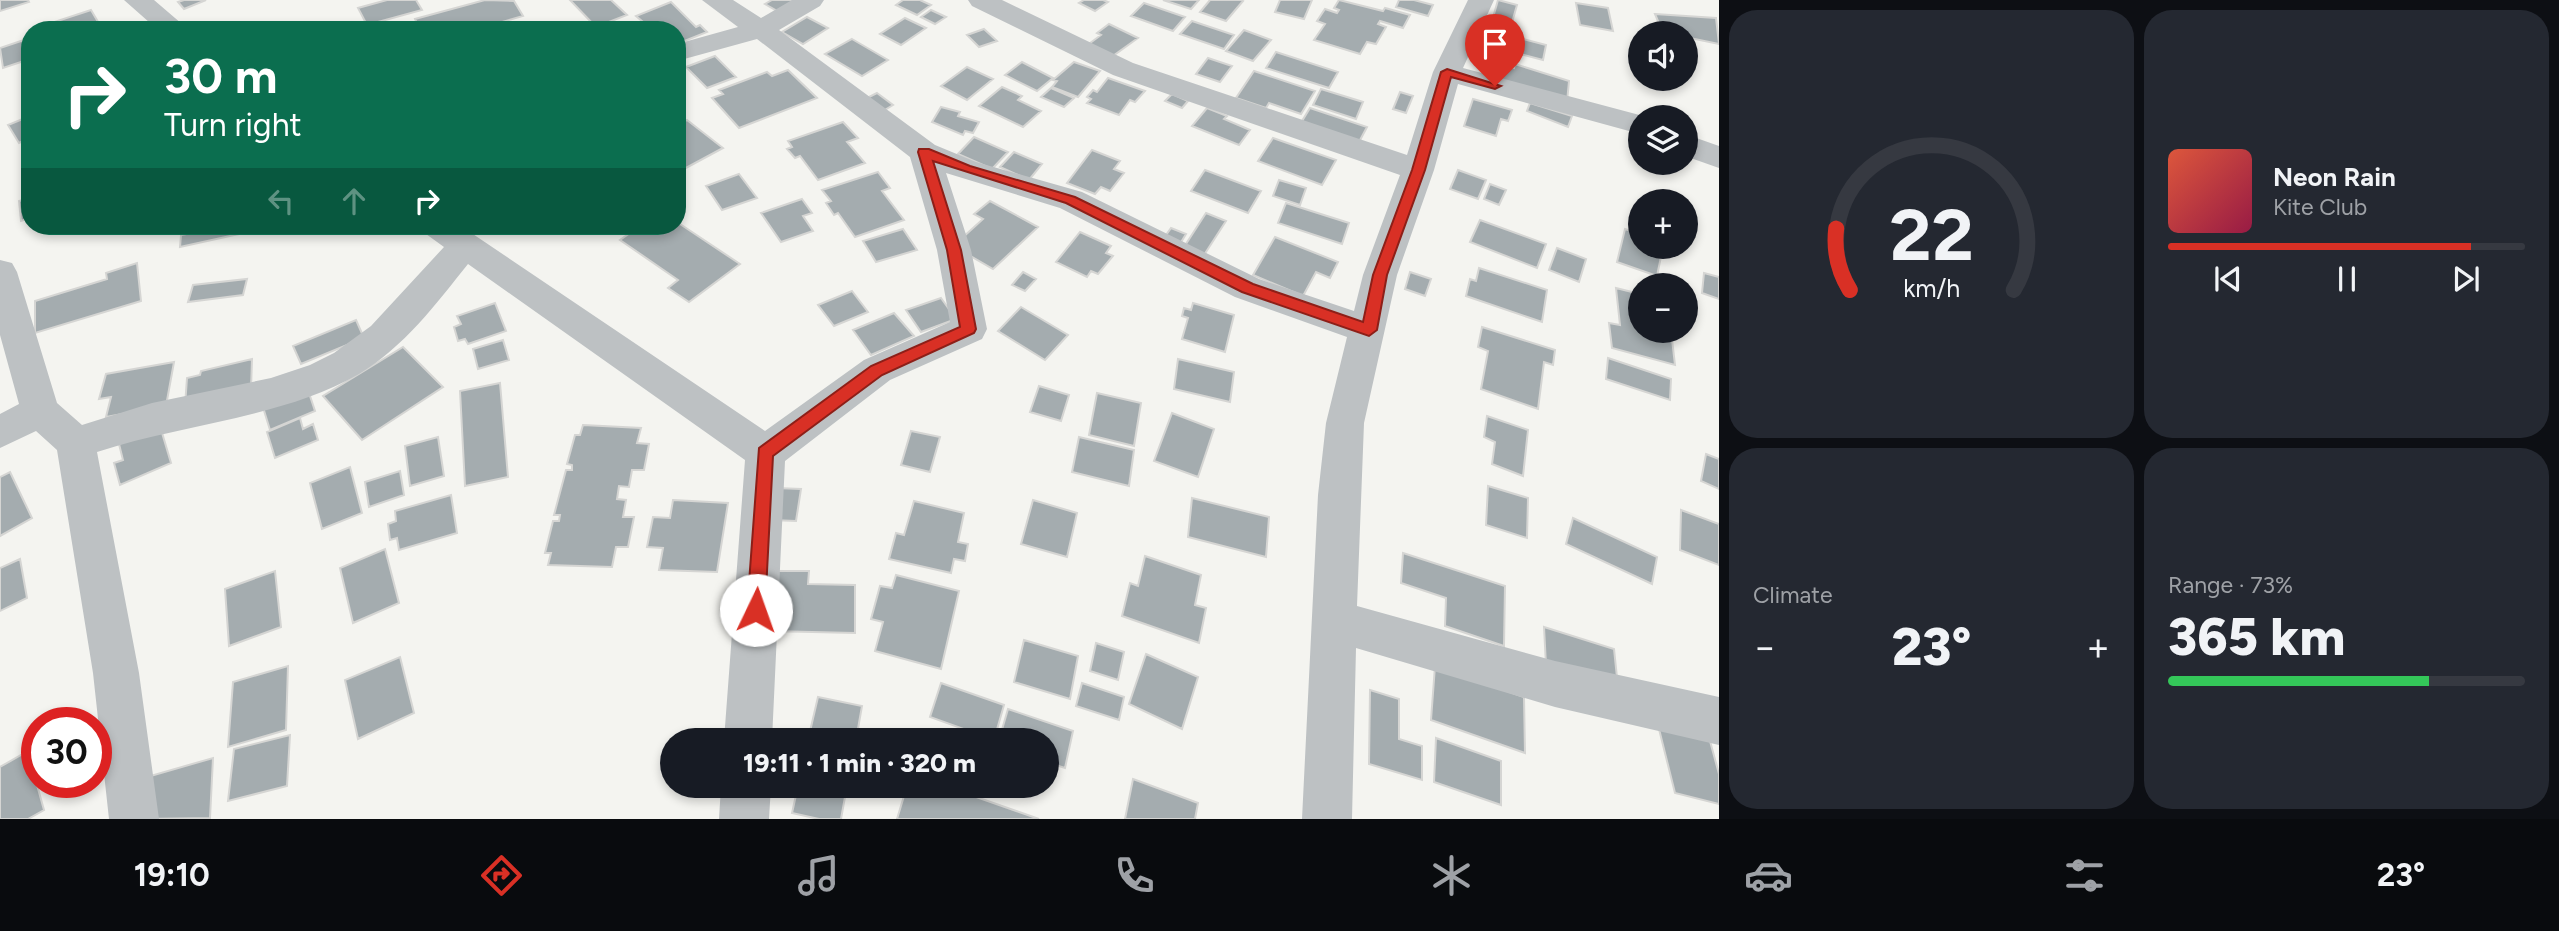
<!DOCTYPE html>
<meta charset="utf-8">
<style>
body{margin:0;font-family:Figtree,sans-serif;background:#242831;color:#f1f3f6;height:100vh;display:flex;flex-direction:column;font-size:26px;white-space:nowrap}
*{box-sizing:border-box;margin:0}
p{font-size:23px;color:#9ea1a6}
.icon{flex:none;width:38px;height:38px;fill:none;stroke:currentColor;stroke-width:2;stroke-linecap:round;stroke-linejoin:round}
.map{position:relative;flex:1;overflow:hidden}
.drawer{display:flex;flex-direction:column;gap:10px;padding:10px;background:#0d0f14;width:840px}
.drawer>*{flex:none}
.hud{position:absolute;left:21px;top:21px;width:665px;height:214px;border-radius:28px;box-shadow:0 4px 10px #0003;background:#0b6e4f;color:#fff;overflow:hidden}
.tools{position:absolute;left:1628px;top:21px;display:grid;gap:14px}
.tools a{display:grid;place-items:center;width:70px;height:70px;border-radius:50%;background:#171b24;box-shadow:0 4px 10px #0003;font-size:35px}
.speed{position:absolute;left:21px;top:707px;display:flex;gap:14px;font-size:35px;font-weight:700;text-align:center}
.speed>*{display:grid;place-content:center;width:91px;height:91px;border-radius:50%;background:#171b24;box-shadow:0 4px 10px #0003;line-height:1}
.speed .limit{border:10px solid #d22;background:#fff;color:#111}
.pin{position:absolute;display:grid;place-items:center;width:60px;height:60px;color:#fff;margin:-72px -30px;border-radius:50% 50% 50% 0;rotate:-45deg;box-shadow:0 0 7px #0007}
.pin .icon{rotate:45deg}
.me{position:absolute;width:77px;margin:-38px;rotate:3deg;stroke-linejoin:round;filter:drop-shadow(0 0 5px #0008)}
.turn{display:flex;align-items:center;gap:24px;height:147px;padding:0 28px;font-size:32px}
.turn .icon{width:91px;height:91px;stroke-width:2.5}
.turn b{display:block;font-size:49px;line-height:60px}
.lanes{display:flex;align-items:center;height:66px;padding:0 28px;background:#0003;justify-content:center;gap:35px;direction:ltr}
.lanes .off{opacity:.35}
.big{font-size:52px;font-weight:800;line-height:1.1}
.drawer .tile{flex:1;display:flex;flex-direction:column;justify-content:center;gap:10px;min-width:0;padding:0 24px;border-radius:28px;background:#242831}
.drawer .dial{align-items:center;gap:0}
.dial svg{height:182px;overflow:visible;fill:none;stroke:#363941;stroke-width:7;stroke-linecap:round;text-anchor:middle}
.dial text{fill:#f1f3f6;stroke:none}
.song{display:flex;align-items:center;gap:21px}
.cover{width:84px;height:84px;border-radius:10px;background:linear-gradient(135deg,hsl(10 70% 55%),hsl(340 70% 35%))}
.played{height:7px;border-radius:4px;background:linear-gradient(90deg,#d93025 85%,#363941 85%)}
.keys{display:flex;justify-content:space-around;direction:ltr}
.heat{display:flex;justify-content:space-between;align-items:center;font-size:38px;direction:ltr}
.charge{height:10px;border-radius:5px;background:linear-gradient(90deg,#34c759 73%,#363941 0)}
.drawer .tiles{flex:1;display:grid;gap:10px;grid-template-columns:repeat(2,1fr)}
.trip{position:absolute;left:660px;top:728px;width:399px;height:70px;border-radius:35px;background:#171b24;box-shadow:0 4px 10px #0003;font-weight:800;line-height:70px;text-align:center}
.tabs{display:flex;height:112px;justify-content:space-around;align-items:center;background:#090b0e;color:#9ea1a6}
.tabs .icon{width:49px;height:49px}
.tabs .selected{color:#d93025}
.tabs b{font-size:32px;color:#f1f3f6}
main{display:flex;flex:1;min-height:0}
.map>svg:first-child{display:block}
.building{fill:#a4acaf;stroke:#d5d5d3;stroke-width:2}
.lines{fill:none;stroke-linecap:round;stroke-linejoin:round}
.minor{fill:#bdc1c3;fill-rule:evenodd}
.route{fill:#d93025;stroke:#8d1f18;stroke-width:2}
</style>
<main>
<div class="map">
<svg width="1719" height="819" viewBox="0 0 1719 819">
<rect width="100%" height="100%" fill="#f4f4f0"/>
<path class="building" d="M0 0H28L29 2 0 11Z
M184 0H206L184 9 178 2Z
M387 0H416L422 10 367 25 358 8Z
M485 0 514 1 523 16 474 30H420L415 19Z
M570 0H611L627 15 596 27Z
M772 0H798L779 12 765 4Z
M903 0H920L931 5 917 15 896 5Z
M1084 0H1103L1108 2 1095 11 1079 3Z
M1163 0H1199L1191 9Z
M1210 0H1241L1243 1 1226 21 1200 12Z
M1280 0H1312L1304 19 1275 12Z
M1339 0 1383 11 1385 8 1410 15 1403 28 1380 21 1378 24 1386 27 1376 44 1367 42 1360 54 1314 40 1325 24 1317 21 1325 9 1337 13 1339 10 1334 8Z
M1399 0H1414L1433 5 1428 16 1396 7Z
M1498 0 1517 5 1509 33 1490 28Z
M671 2 696 27 700 25 707 32 677 44V30H643L649 27 636 16Z
M1144 3 1185 17 1173 31 1131 16Z
M1576 3 1608 8 1613 31 1580 25Z
M91 10 101 27 92 30H44L42 26Z
M931 10 946 17 935 24 921 17Z
M1655 14 1716 18 1719 44 1685 37V33H1663Z
M807 17 828 28 803 44 782 32Z
M905 18 926 28 901 45 880 34Z
M1192 21 1234 35 1224 49 1180 34Z
M1109 24 1138 38 1110 58 1086 46 1101 35 1097 33Z
M984 29 997 41 979 47 967 35Z
M1244 30 1271 40 1253 61 1226 51Z
M1493 31 1546 45 1543 60 1490 46Z
M30 38V59L3 68 0 48Z
M852 39 888 60 862 76 825 54Z
M1276 52 1338 72 1329 88 1266 68Z
M715 56 736 77 707 88 686 67Z
M1208 58 1232 66 1220 82 1196 74Z
M1022 62 1053 78 1037 91 1005 75Z
M1074 62 1100 71 1078 97 1052 87 1057 81 1053 80Z
M1493 62 1514 68 1515 64 1569 81 1567 102 1489 82Z
M967 67 993 79 967 100 941 86Z
M788 70 817 98 739 128 712 98 723 94 719 90 767 72 772 76Z
M1254 71 1315 91 1301 114 1269 103 1266 108 1236 98Z
M1108 78 1145 91 1135 102 1130 100 1119 115 1087 103 1091 99 1087 97 1093 90 1097 92Z
M1002 87 1022 96 1018 100 1041 111 1023 127 979 106Z
M1051 88 1074 98 1064 107 1041 97Z
M1321 89 1363 102 1356 119 1313 105Z
M1400 92 1413 96 1406 113 1393 109Z
M877 93 893 105 883 111 867 98Z
M1172 94 1188 101 1182 108 1165 101Z
M1473 99 1512 110 1508 121 1501 119 1496 136 1464 126Z
M1530 103 1572 116 1568 127 1527 111Z
M941 107 960 112 958 116 979 122 973 133 965 131 963 135 932 122Z
M1207 108 1227 116 1224 119 1250 130 1239 145 1192 126Z
M1310 108 1367 127 1359 142 1299 126Z
M30 116V138L19 143 8 125Z
M687 120 723 148 684 169 677 164V125Z
M843 122 858 138 847 142 865 163 818 180 800 156 795 158 787 149 792 147 788 141Z
M974 137 1008 152 992 169 958 154Z
M1273 138 1336 160 1322 185 1258 161Z
M1092 150 1120 161 1114 169 1124 173 1110 191 1101 187 1095 194 1067 183Z
M1014 152 1042 164 1029 180 1000 167Z
M1205 170 1261 191 1248 213 1191 191Z
M1458 170 1486 180 1478 199 1450 189Z
M878 172 890 188 882 191 904 220 855 237 838 213 834 215 826 203 831 201 822 190Z
M739 174 757 198 722 210 706 186Z
M1279 180 1306 188 1300 205 1273 196Z
M1490 184 1506 190 1499 205 1484 199Z
M30 198V218L21 221 19 201Z
M802 199 812 213 803 216 813 231 781 242 761 213Z
M990 201 1038 227 993 269 960 250 961 239 983 219 974 214Z
M1286 203 1349 223 1342 244 1278 223Z
M1206 213 1226 221 1204 255 1184 247Z
M1480 220 1546 244 1537 268 1470 242Z
M677 222 740 264 689 302 668 288 678 280 620 240 640 226H677Z
M187 226H253V231L180 247 181 235 187 234Z
M1171 228 1186 234 1180 244 1164 238Z
M903 229 917 250 876 262 863 241Z
M1625 229 1640 234V247H1663L1657 276 1617 262Z
M1080 232 1111 246 1106 253 1113 256 1098 274 1091 271 1087 277 1056 262Z
M1275 237 1338 262 1330 278 1316 272 1303 296 1253 275Z
M1557 248 1586 259 1579 282 1549 270Z
M137 263 141 301 35 333V301L107 279 106 273Z
M1479 268 1547 290 1542 322 1466 296 1470 279 1476 281Z
M1023 272 1036 279 1025 291 1012 285Z
M1410 272 1431 279 1425 296 1405 289Z
M1704 273 1719 277V299L1702 293Z
M247 279 243 295 188 302 193 285Z
M1616 288 1640 294V331H1671L1675 365 1612 348 1609 323 1620 325Z
M852 291 868 312 834 326 818 305Z
M941 298 956 319 921 332 906 310Z
M495 303 506 331 468 344 465 339 458 341 454 327 461 324 457 316Z
M1193 303 1234 315 1225 352 1182 339 1188 318 1182 316 1184 308 1191 310Z
M1021 307 1068 335 1045 360 998 331Z
M894 313 914 336 871 355 853 330Z
M356 320 364 338 301 364 293 346Z
M1482 327 1555 350 1553 365 1544 362 1538 409 1481 389 1488 351 1478 347Z
M503 340 509 360 478 369 473 349Z
M403 347 443 387 362 440 323 396Z
M1608 358 1671 379 1670 400 1606 379Z
M252 359 251 390 185 406 187 378 200 375 201 371Z
M1178 359 1234 372 1230 402 1174 389Z
M174 362 166 406 106 417 111 397 99 399 106 374Z
M500 383 508 477 465 486 460 391Z
M1039 386 1069 395 1061 421 1030 412Z
M309 393 315 411 270 430 262 404Z
M1097 393 1141 403 1134 446 1089 435Z
M1172 413 1214 429 1198 477 1154 461Z
M1487 416 1528 430 1523 476 1492 464 1495 442 1484 437Z
M300 418 303 429 313 424 318 440 275 458 267 432Z
M583 425 641 428 637 443 649 444 644 470H632L629 487 619 486 617 499 626 500 623 517H634L628 547H616L612 567 548 565 551 553H545L553 521H559L560 515H554L566 470H572V465L567 464 575 435H580Z
M160 426 171 463 120 485 114 463 123 460 119 444Z
M911 431 940 437 930 472 901 465Z
M438 437 444 476 410 486 405 446Z
M1079 437 1134 450 1129 486 1072 472Z
M1706 454 1719 459V489L1701 481Z
M350 467 362 513 322 529 310 483Z
M400 471 404 495 369 507 365 482Z
M10 472 32 518 0 536V477Z
M1488 486 1528 498 1527 538 1486 525Z
M776 488 801 489 796 521 771 520Z
M451 495 457 533 399 550 397 538 390 540 388 524 396 521 395 511Z
M1192 498 1269 517 1266 557 1188 537Z
M673 500 728 503 717 572 659 570 663 548 647 547 653 517 670 518Z
M1033 500 1077 513 1067 557 1021 544Z
M914 501 964 513 958 542 968 544 965 561 954 559 951 573 889 559 896 533 904 535Z
M1681 510 1719 524V565L1680 550Z
M1573 518 1657 557 1652 584 1566 544Z
M385 549 399 603 353 623 340 568Z
M1403 553 1505 586 1504 646 1445 626 1446 598 1401 583Z
M1145 556 1201 575 1195 605 1206 608 1199 643 1122 616 1130 583 1138 586Z
M20 559 27 598 0 611V568Z
M275 571 281 627 229 646 225 589Z
M773 571H809L808 584 855 585V633L769 631Z
M896 575 959 591 941 669 875 651 883 622 871 619 880 586 892 588Z
M1544 627 1614 649 1618 687 1546 665Z
M1024 640 1078 656 1070 699 1014 682Z
M1096 643 1124 652 1118 680 1090 671Z
M1146 654 1198 677 1182 729 1129 704Z
M400 657 414 713 358 739 345 680Z
M288 666 286 730 228 747 233 682Z
M1435 666 1524 697 1525 753 1431 720Z
M941 683 1004 705 994 740 930 717Z
M1082 683 1124 697 1119 720 1076 706Z
M1370 690 1399 699V739L1422 746V780L1369 764Z
M818 697 862 706 856 740H808Z
M1008 709 1073 731 1065 768 1046 762V740H999Z
M1659 729 1710 741 1719 774V804L1675 793Z
M290 735 287 786 228 801 234 749Z
M1436 738 1501 761V805L1434 782Z
M28 751 32 764 37 762V782H41L37 785 44 810 28 819H0V767Z
M213 758 210 818 143 819 147 777Z
M1133 779 1198 803 1195 819H1125Z
M798 786H847L841 819H819L792 813Z
M907 786H945L1039 819H897Z"/>
<g class="lines">
<path class="minor" d="M124 0H154L189 30H158Z
M702 0H733L761 18 792 0H824L820 6 779 30 935 145 976 162 1082 192 1259 279 1354 311 1363 275 1400 175 1113 75 972 6 968 0H1002L1133 63 1407 155 1433 72 1468 0H1494L1463 68 1647 117H1640V134L1458 84 1434 170 1397 275 1364 423 1357 606 1555 661 1719 697V745L1555 707 1356 648 1352 819H1302L1318 495 1326 423 1347 337 1235 297 1060 208 946 173 971 250 987 329 982 339 890 380 785 461 772 740H724L745 460 468 264C436 304 404 347 359 374 283 418 181 424 97 452L139 673 159 819H109L93 673 57 450 36 431 0 448V414L19 404 0 335V260L12 263 17 272 57 403 82 425 152 403 271 378 310 365 334 353 371 326 444 247 426 234 422 226H461L765 431 864 360 950 322 937 250 910 157 757 39 677 61V44L738 27Z
M1685 134 1719 146V168L1685 156Z
M721 786H771L769 819H719Z"/>
</g>
<path class="route" d="M1447 69 1501 86 1495 89 1451 77 1425 170 1387 275 1377 330 1369 336 1242 292 1066 203 933 161 961 250 976 329 974 333 882 375 773 456 765 610 763 616 756 618 750 616 747 610 759 448 871 366 960 327 947 250 918 152 919 149H929L970 166 1075 197 1253 284 1363 322 1373 275 1412 170 1441 72Z"/>
</svg>
<div class="tools">
<a><svg class="icon" aria-label="sound" viewBox="0 0 24 24"><path d="M4 9h4l5-4v14l-5-4H4zM17 9q2 3 0 6"/></svg></a>
<a><svg class="icon" aria-label="layers" viewBox="0 0 24 24"><path d="M12 4l9 5-9 5-9-5zM3 14l9 5 9-5"/></svg></a>
<a>+</a>
<a>−</a>
</div>
<div class="speed"><div class="limit">30</div></div>
<div class="pin" style="left:1495px;top:86px;background:#d93025"><svg class="icon" aria-label="arrive" viewBox="0 0 24 24"><path d="M6 21V4h12l-3 4 3 4H6"/></svg></div>
<svg class="me" style="left:756px;top:610px" viewBox="-20 -20 40 40"><circle r="19" fill="#fff"/><path d="M0-13L10 11 0 6-10 11z" fill="#d93025"/></svg>
<div class="trip">19:11 · 1 min · 320 m</div>
<div class="hud">
<div class="turn"><svg class="icon" aria-label="right" viewBox="0 0 24 24"><path d="M7 20v-9h11M14 6l5 5-5 5"/></svg><div><b>30 m</b>Turn right</div></div>
<div class="lanes"><svg class="icon off" aria-label="left" viewBox="0 0 24 24"><path d="M17 20v-9H6M10 6l-5 5 5 5"/></svg><svg class="icon off" aria-label="ahead" viewBox="0 0 24 24"><path d="M12 20V5M6 11l6-6 6 6"/></svg><svg class="icon" aria-label="right" viewBox="0 0 24 24"><path d="M7 20v-9h11M14 6l5 5-5 5"/></svg></div>
</div>
</div>
<section class="drawer">
<div class="tiles">
<div class="tile dial"><svg viewBox="0 0 100 80">
<path d="M14 69A42 42 0 1 1 86 69"/>
<path d="M14 69A42 42 0 0 1 8 42" stroke="#d93025"/>
<text x="50" y="56" font-size="32" font-weight="700">22</text>
<text x="50" y="72" font-size="11">km/h</text>
</svg></div>
<div class="tile">
<div class="song"><i class="cover"></i><div><b>Neon Rain</b><p>Kite Club</p></div></div>
<div class="played"></div>
<div class="keys"><svg class="icon" aria-label="previous" viewBox="0 0 24 24"><path d="M18 5L8 12l10 7zM5 5v14"/></svg><svg class="icon" aria-label="pause" viewBox="0 0 24 24"><path d="M8 5v14M16 5v14"/></svg><svg class="icon" aria-label="next" viewBox="0 0 24 24"><path d="M6 5l10 7-10 7zM19 5v14"/></svg></div>
</div>
<div class="tile"><p>Climate</p>
<div class="heat"><a>−</a><b class="big">23°</b><a>+</a></div>
</div>
<div class="tile"><p>Range · 73%</p><b class="big">365 km</b><div class="charge"></div></div>
</div>
</section>
</main>
<nav class="tabs">
<b>19:10</b>
<svg class="icon selected" aria-label="directions" viewBox="0 0 24 24"><path d="M12 3l9 9-9 9-9-9zM9 14v-3h6M13 9l2 2-2 2"/></svg>
<svg class="icon" aria-label="music" viewBox="0 0 24 24"><path d="M9 18V5l10-2v13"/><circle cx="6" cy="18" r="3"/><circle cx="16" cy="16" r="3"/></svg>
<svg class="icon" aria-label="phone" viewBox="0 0 24 24"><path d="M5 4h4l2 5-3 2q2 4 5 5l2-3 5 2v4C11 20 4 13 5 4z"/></svg>
<svg class="icon" aria-label="climate" viewBox="0 0 24 24"><path d="M12 3v18M4 7l16 10M4 17L20 7"/></svg>
<svg class="icon" aria-label="car" viewBox="0 0 24 24"><path d="M5 17H2v-5l4-1 3-4h7l3 4 3 1v5h-3M9 17h6M6 11h13"/><circle cx="7" cy="17" r="2"/><circle cx="17" cy="17" r="2"/></svg>
<svg class="icon" aria-label="filters" viewBox="0 0 24 24"><path d="M4 7h16M4 17h16"/><circle cx="9" cy="7" r="2"/><circle cx="15" cy="17" r="2"/></svg>
<b>23°</b>
</nav>
